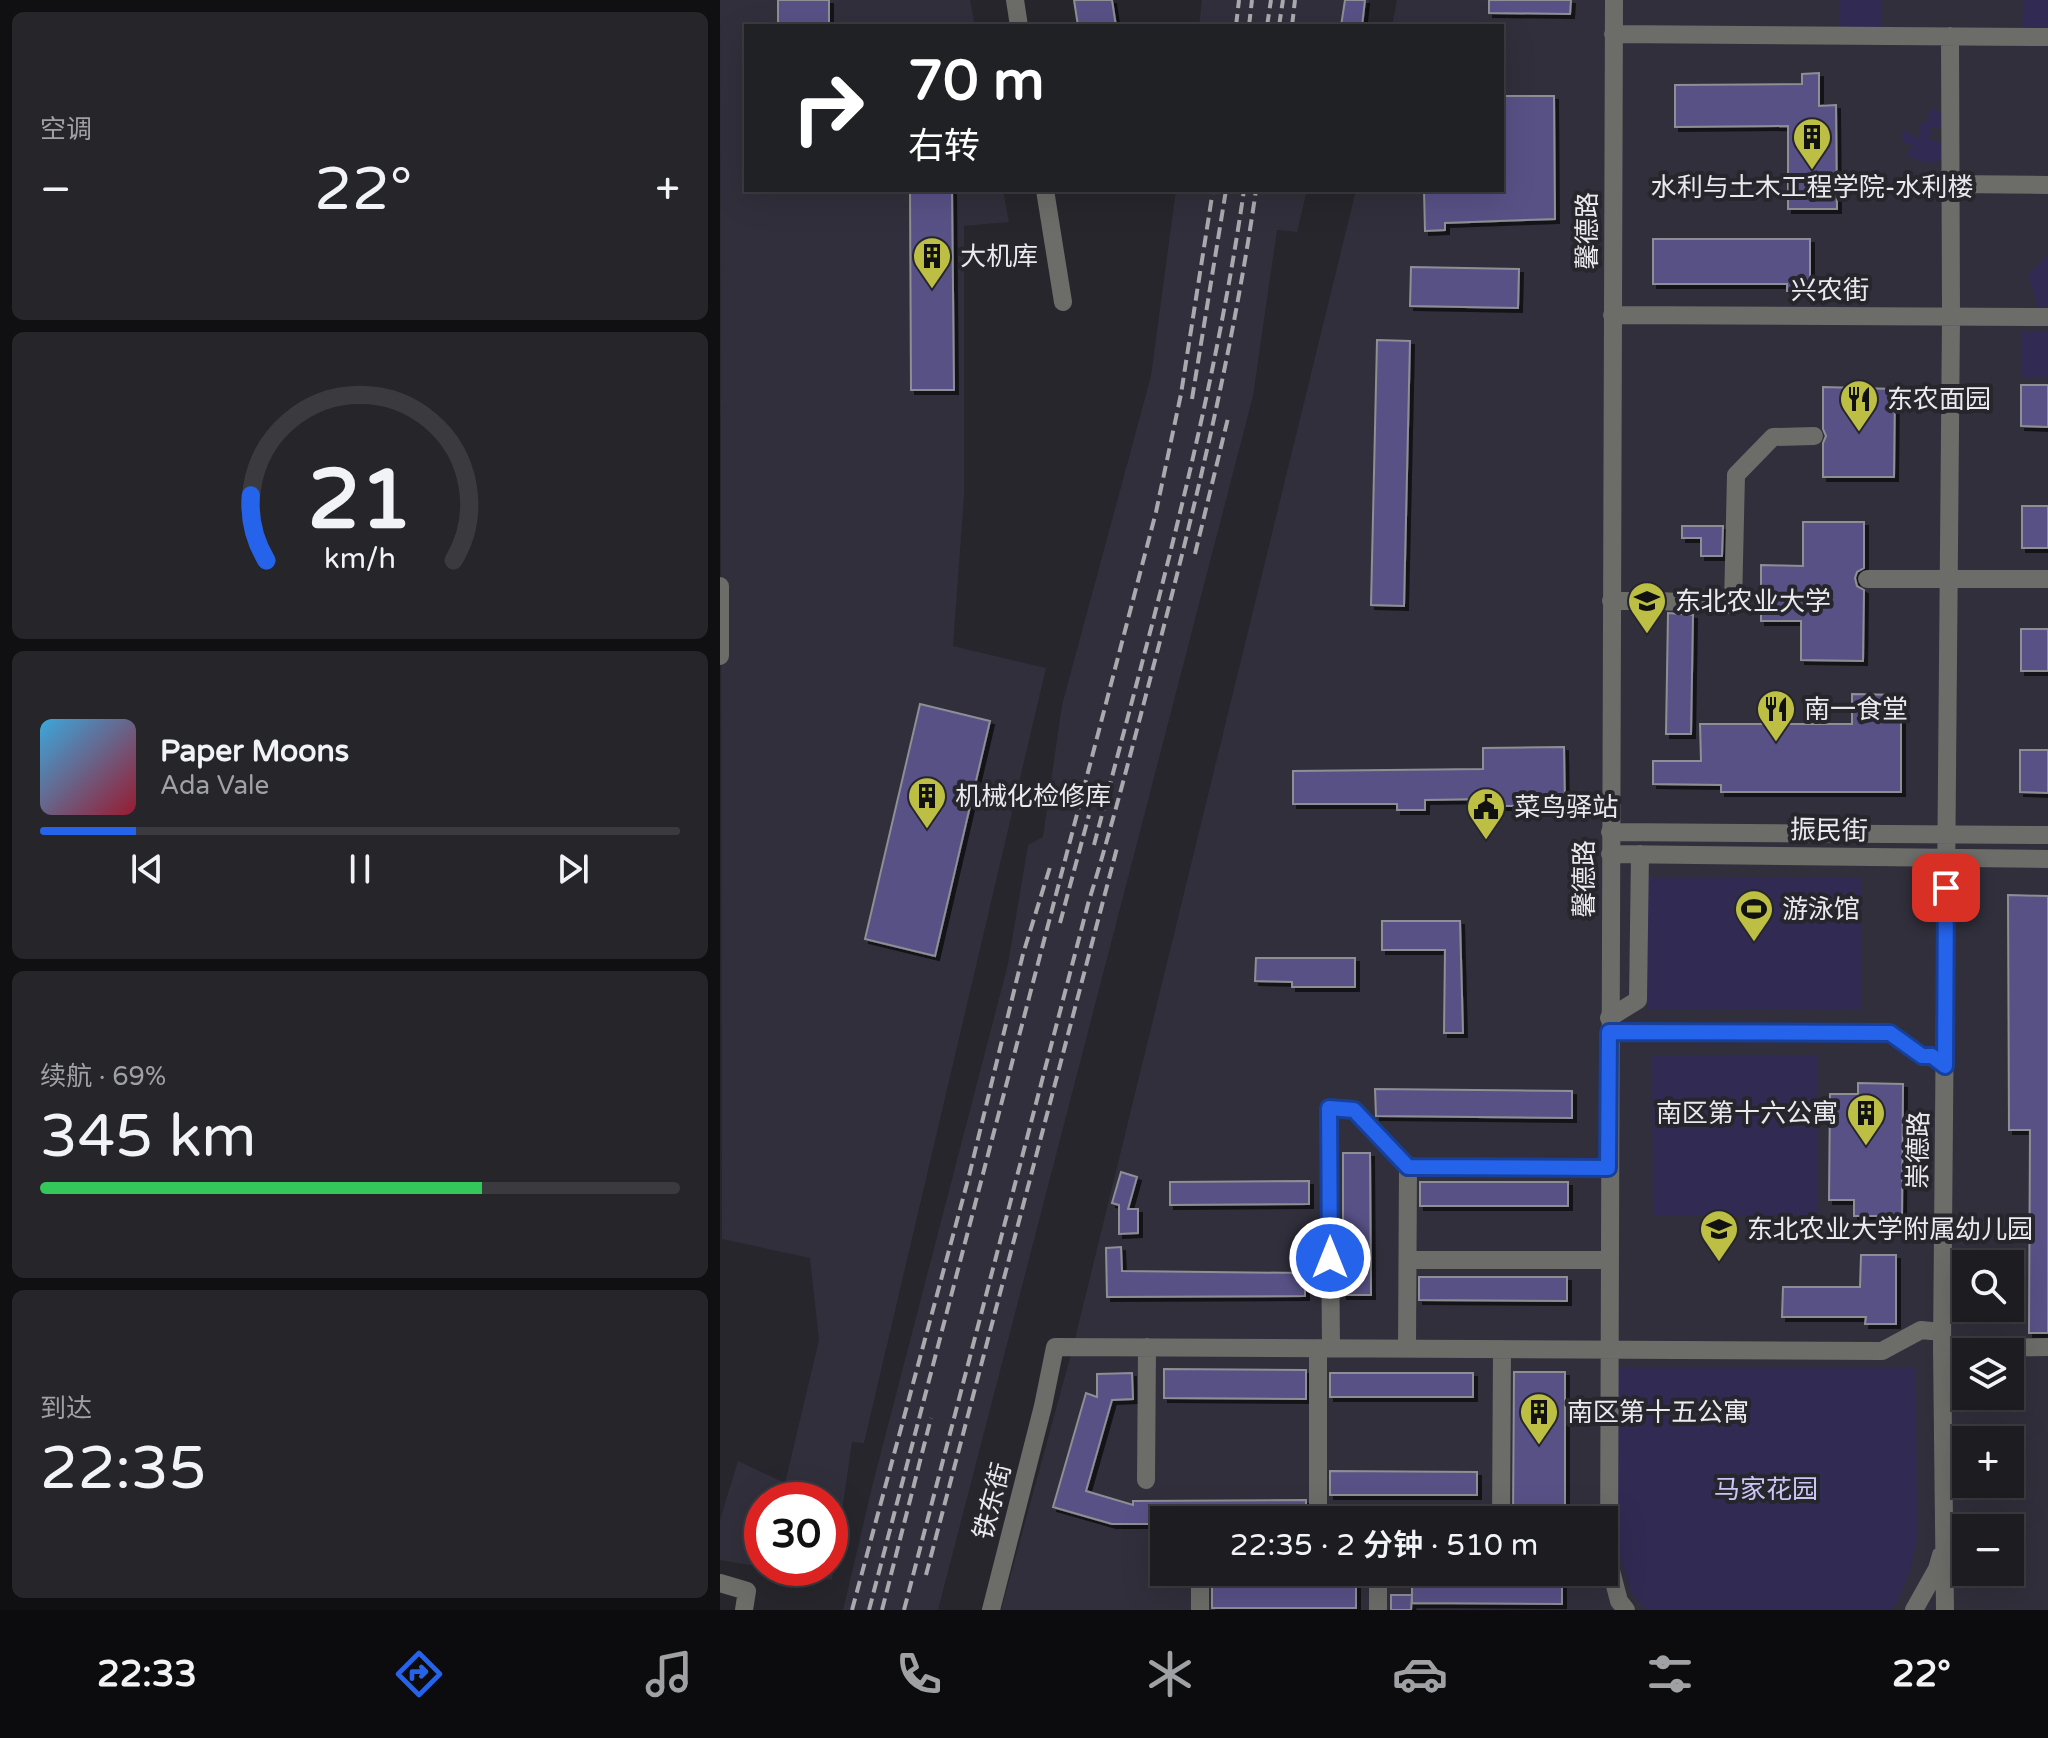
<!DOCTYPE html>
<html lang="zh">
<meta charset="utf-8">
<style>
body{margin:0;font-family:"Varela Round","Noto Sans SC",sans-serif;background:#25252a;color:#f1f3f6;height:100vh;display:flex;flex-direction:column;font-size:30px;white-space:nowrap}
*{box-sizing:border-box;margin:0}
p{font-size:26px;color:#a0a1a5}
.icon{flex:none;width:44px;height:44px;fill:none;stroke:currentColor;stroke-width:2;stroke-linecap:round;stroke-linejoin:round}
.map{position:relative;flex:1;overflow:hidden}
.side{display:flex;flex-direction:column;gap:12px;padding:12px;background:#100f12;width:720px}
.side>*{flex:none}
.top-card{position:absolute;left:24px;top:24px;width:760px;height:168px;border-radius:0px;box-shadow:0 8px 32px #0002,0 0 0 2px #3b3a3f;background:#202124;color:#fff;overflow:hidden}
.buttons{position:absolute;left:1232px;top:1250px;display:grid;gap:16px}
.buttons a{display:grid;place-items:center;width:72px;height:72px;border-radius:0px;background:#1d1c21;box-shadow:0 8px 32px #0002,0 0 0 2px #3b3a3f;font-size:40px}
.speed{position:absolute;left:24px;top:1482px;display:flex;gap:16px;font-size:40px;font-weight:700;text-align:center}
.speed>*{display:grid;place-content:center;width:104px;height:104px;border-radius:50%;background:#1d1c21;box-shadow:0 8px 32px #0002,0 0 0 2px #3b3a3f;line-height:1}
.speed .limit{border:12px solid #d22;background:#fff;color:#111}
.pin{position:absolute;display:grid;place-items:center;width:68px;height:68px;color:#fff;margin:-34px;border-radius:16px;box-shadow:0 4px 12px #0006}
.me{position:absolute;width:88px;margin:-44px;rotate:0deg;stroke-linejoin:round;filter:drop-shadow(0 0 6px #0008)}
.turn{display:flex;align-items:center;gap:28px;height:168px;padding:0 32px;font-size:36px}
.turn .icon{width:104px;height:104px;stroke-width:2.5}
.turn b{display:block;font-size:56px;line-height:68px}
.big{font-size:60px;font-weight:600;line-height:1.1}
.side .tile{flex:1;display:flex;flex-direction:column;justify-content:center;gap:12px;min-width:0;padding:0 28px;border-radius:12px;background:#25252a}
.side .dial{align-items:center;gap:0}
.dial svg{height:208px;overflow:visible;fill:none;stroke:#3b3a3f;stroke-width:7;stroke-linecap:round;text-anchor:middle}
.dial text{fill:#f1f3f6;stroke:none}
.song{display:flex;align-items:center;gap:24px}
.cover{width:96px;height:96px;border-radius:12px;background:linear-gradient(135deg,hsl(200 70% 55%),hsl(350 70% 35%))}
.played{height:8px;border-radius:4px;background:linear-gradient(90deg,#2563eb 15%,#3b3a3f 15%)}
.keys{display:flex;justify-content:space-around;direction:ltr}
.heat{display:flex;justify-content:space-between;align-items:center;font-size:44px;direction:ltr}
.charge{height:12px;border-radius:6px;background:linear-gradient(90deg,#34c759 69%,#3b3a3f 0)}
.trip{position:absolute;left:430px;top:1506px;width:468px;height:80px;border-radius:0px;background:#1d1c21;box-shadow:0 8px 32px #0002,0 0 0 2px #3b3a3f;font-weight:600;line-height:80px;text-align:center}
.dock{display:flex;height:128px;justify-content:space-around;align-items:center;background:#0c0b0d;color:#a0a1a5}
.dock .icon{width:56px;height:56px}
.dock .on{color:#2563eb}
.dock b{font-size:36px;color:#f1f3f6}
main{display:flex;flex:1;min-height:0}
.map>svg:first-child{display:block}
.built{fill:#302f3b;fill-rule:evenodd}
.green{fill:#312b53}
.building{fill:#585186;stroke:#8e8e95;stroke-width:2;filter:url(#shadow)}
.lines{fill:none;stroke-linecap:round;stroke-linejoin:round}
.minor{stroke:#6c6c69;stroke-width:18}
.rail{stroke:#aaa9ae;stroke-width:4;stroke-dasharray:12 6;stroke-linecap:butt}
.route-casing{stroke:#184099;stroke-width:20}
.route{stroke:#2563eb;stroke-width:14}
.labels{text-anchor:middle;stroke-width:8;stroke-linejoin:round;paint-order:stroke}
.poi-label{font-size:26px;fill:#eaeaee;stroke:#27262c;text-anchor:start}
.street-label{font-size:26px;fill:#eaeaee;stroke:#27262c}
.park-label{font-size:26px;fill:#cac5f7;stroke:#27262c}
</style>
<main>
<section class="side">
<div class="tile"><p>空调</p>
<div class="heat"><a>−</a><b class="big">22°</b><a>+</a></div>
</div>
<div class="tile dial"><svg viewBox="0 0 100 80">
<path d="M14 69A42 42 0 1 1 86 69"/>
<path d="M14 69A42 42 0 0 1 8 44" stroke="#2563eb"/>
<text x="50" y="56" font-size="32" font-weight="700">21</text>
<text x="50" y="72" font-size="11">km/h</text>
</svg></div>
<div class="tile">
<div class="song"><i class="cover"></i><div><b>Paper Moons</b><p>Ada Vale</p></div></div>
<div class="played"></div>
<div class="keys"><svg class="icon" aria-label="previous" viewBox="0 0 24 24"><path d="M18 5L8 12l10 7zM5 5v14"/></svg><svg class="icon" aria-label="pause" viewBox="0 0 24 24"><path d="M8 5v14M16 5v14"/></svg><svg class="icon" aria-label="next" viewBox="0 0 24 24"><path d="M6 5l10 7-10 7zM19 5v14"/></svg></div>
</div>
<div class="tile"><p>续航 · 69%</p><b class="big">345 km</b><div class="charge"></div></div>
<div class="tile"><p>到达</p><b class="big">22:35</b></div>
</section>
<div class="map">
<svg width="1328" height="1610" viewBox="0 0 1328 1610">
<defs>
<filter id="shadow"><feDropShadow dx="4" dy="4" stdDeviation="0" flood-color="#0009"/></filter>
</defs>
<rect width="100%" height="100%" fill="#27262c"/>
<path class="built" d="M0 0H250L255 26H26V190H283L289 222 244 226V496L233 646 326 668 144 1443 132 1442 112 1580 45 1568H110V1500H42V1567L0 1560V1520L18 1461 65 1483 99 1340 90 1258 2 1239Z
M482 0H649L644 26H479Z
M677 0H1328V1610H281L353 1347 636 190H782V26H672ZM1246 1264H1290V1308H1246ZM1246 1352H1290V1396H1246ZM1246 1440H1290V1484H1246ZM444 1520H884V1572H444ZM1246 1528H1290V1572H1246Z
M456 190H587L577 232 557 230 533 396 218 1610H123L153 1483 288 964 308 845 323 837 342 705 431 376Z"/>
<path class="green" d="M1119 0H1161V32H1119Z
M1303 0H1328V33H1302Z
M1213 108 1221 113 1222 123 1220 127H1209V131L1213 132 1208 139 1223 144 1226 156C1211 169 1200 160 1185 155L1191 150V144L1184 143 1181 137 1185 129 1196 139 1201 132 1198 127 1205 121 1211 120 1207 113Z
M1328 254V317H1321L1308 275Z
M1301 331H1328V378H1302Z
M927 878H1141V1009H927Z
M1097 1055 1098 1216H933L932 1056Z
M895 1368H1196L1197 1538C1193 1565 1186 1587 1172 1610H926L911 1592 899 1555Z"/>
<path class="building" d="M58 0H109V26H58Z
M354 0H392L396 26H358Z
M625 0H645L642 26H621Z
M769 0H851L850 14 769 13Z
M1099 73V106L1116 105 1117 209H1068V126L955 127V85L1082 84V74Z
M783 96H834L835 219 725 223V230L705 231 704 190H783Z
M190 190H232L234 390H191Z
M933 239H1090V291H1067V284H933Z
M691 267 799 269 798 308 690 306Z
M657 340 690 341 684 606 651 605Z
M1301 385H1328V427L1301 426Z
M1103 387 1175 389 1174 477H1103V443L1106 436 1103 429Z
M1302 506H1328V548H1302Z
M1083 522H1144V568L1137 572 1135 578 1137 586 1144 590 1143 661 1081 660V621H1041V565L1083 566Z
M962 526H1003L1002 556H981V538H962Z
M948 613 973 615 971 734H946Z
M1301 629H1328V671H1301Z
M1132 694 1181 695V792H1001V785L933 784V761H981L980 724H1132Z
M200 704 270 721 215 956 145 939Z
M844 747 845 806H766V799L705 800V810H677V804H573V771L763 769V748Z
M1300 750H1328V793L1300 792Z
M1288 895 1328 896V1333H1309L1310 1130H1289Z
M662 921H740L743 1033H724L725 950H662Z
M536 958H635V987H572V982L535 981Z
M1138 1083 1183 1084 1182 1216H1134V1200H1109L1110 1094H1138Z
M655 1089 852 1091V1118L656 1116Z
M623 1153H650L651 1295H623Z
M401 1172 417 1177 408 1209H418V1233L399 1234V1205L392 1203Z
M589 1181V1204L450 1205V1182Z
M700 1182H848V1206H700Z
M401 1247 402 1271 585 1273V1296L387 1297 386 1248Z
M1141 1255H1176V1324H1145L1146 1317H1062L1063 1287H1140Z
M699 1277H847V1301L699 1300Z
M444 1369 586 1370V1399L444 1398Z
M794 1372H845V1520H793Z
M412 1373 413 1399 392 1400 366 1491 413 1505V1501L586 1500V1520H444V1524H392L333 1507 366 1393 377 1397V1374Z
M610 1373H753V1397H610Z
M610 1471 757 1472V1495H610Z
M692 1581 842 1582V1604L692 1603Z
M492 1584H636V1608H492Z
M671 1595H692L691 1610H671Z"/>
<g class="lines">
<path class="minor" d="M295 0 299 26
M894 0 889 1563 899 1601 906 1610
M893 34 1328 37
M1230 184 1328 185
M325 190 343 302
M892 315 1328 317
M1147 579H1328
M0 586V656
M891 601H940L1013 605 1016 475 1053 437 1094 436
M890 832 1328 835
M890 854 1328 859
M889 1018 918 1000 920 854
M889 1032 1170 1033 1202 1056H1212L1225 1066
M688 1167 888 1168
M688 1260H888
M598 1348V1520
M611 1348 609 1108 634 1110 688 1167 687 1348
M1222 1348 1328 1347
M426 1480 427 1347
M781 1520 782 1349
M0 1583 27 1591 24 1610
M271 1610 323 1406 335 1347 1162 1351 1201 1330 1222 1332
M480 1610V1572
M658 1610V1572
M1194 1610 1217 1569 1221 1555
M1225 1610 1222 1348 1231 317 1230 36"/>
<path class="rail" d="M516 26 519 0
M529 26 532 0
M547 26 551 0
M559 26 563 0
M572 26 575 0
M472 399 506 190
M475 554 509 414
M374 845C431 628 492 412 524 190
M340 923 369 815
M206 1575 397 848
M132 1610 249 1176 303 954 330 867
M149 1610 436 512 461 394 493 190
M162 1610 211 1418
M184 1610 368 904C395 817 417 729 440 641 479 491 514 343 536 190"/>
</g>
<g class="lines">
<g class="route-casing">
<path id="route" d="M610 1258 609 1108 634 1110 688 1167 888 1168 889 1032 1170 1033 1202 1056H1212L1225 1066 1226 888"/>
</g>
<use href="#route" class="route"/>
</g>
<defs>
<g id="building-pin" transform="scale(2)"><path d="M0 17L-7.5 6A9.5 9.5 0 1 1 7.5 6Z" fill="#bcbf44" stroke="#27262c"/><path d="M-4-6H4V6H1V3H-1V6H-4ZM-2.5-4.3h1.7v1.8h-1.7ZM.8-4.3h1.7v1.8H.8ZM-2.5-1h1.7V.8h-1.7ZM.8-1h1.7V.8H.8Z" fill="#111"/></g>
<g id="restaurant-pin" transform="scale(2)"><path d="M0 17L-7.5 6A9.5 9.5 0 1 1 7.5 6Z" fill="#bcbf44" stroke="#27262c"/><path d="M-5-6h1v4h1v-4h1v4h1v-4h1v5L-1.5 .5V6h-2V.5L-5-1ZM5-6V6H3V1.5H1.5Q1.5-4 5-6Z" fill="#111"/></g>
<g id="university-pin" transform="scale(2)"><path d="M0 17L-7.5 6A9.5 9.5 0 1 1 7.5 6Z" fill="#bcbf44" stroke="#27262c"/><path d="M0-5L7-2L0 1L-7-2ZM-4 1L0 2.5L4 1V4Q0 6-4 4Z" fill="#111"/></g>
<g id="civic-pin" transform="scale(2)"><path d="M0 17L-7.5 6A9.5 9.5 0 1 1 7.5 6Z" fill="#bcbf44" stroke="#27262c"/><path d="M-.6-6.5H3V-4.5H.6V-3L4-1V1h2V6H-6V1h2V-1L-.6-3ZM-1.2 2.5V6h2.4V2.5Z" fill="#111"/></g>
<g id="stadium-pin" transform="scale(2)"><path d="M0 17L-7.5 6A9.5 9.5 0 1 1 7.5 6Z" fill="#bcbf44" stroke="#27262c"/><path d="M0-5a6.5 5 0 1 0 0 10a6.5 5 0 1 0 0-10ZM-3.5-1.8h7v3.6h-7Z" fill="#111"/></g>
<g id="school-pin" transform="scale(2)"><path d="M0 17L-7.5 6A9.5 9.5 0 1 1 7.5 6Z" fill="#bcbf44" stroke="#27262c"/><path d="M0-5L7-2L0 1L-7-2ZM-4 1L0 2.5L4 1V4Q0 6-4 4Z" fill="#111"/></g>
</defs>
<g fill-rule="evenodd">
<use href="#building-pin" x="1092" y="137"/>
<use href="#building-pin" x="212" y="256"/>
<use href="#restaurant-pin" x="1139" y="399"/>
<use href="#university-pin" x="927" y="601"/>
<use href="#restaurant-pin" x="1056" y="709"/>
<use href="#building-pin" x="207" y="796"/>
<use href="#civic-pin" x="766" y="807"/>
<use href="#stadium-pin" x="1034" y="909"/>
<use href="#building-pin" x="1146" y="1113"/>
<use href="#school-pin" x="999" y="1229"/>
<use href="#building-pin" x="819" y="1412"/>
</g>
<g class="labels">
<g class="poi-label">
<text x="1092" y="196" text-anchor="middle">水利与土木工程学院-水利楼</text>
<text x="240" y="265">大机库</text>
<text x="1167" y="408">东农面园</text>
<text x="955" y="610">东北农业大学</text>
<text x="1084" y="718">南一食堂</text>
<text x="235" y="805">机械化检修库</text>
<text x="794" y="816">菜鸟驿站</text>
<text x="1062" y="918">游泳馆</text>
<text x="1118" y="1122" text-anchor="end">南区第十六公寓</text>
<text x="1027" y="1238">东北农业大学附属幼儿园</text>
<text x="847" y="1421">南区第十五公寓</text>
</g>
<g class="street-label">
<text transform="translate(867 231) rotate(-90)" y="9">馨德路</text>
<text x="1110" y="299">兴农街</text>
<text transform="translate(1109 830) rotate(1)" y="9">振民街</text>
<text transform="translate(864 879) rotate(-90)" y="9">馨德路</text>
<text transform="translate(1198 1150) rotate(-89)" y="9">崇德路</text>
<text transform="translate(272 1501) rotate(-75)" y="9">铁东街</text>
</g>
<g class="park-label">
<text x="1046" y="1498">马家花园</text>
</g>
</g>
</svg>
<div class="buttons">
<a><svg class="icon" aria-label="search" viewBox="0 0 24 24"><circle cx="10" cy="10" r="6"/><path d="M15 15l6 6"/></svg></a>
<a><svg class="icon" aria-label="layers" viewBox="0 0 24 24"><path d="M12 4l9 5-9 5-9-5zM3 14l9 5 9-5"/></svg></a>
<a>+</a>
<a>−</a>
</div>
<div class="speed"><div class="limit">30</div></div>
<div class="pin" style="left:1226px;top:888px;background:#d93025"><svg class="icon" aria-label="arrive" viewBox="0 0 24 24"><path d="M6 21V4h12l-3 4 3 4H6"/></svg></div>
<svg class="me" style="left:610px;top:1258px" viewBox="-20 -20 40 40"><circle r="17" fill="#2563eb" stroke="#fff" stroke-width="3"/><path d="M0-11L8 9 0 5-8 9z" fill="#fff"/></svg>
<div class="trip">22:35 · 2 分钟 · 510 m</div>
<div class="top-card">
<div class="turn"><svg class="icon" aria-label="right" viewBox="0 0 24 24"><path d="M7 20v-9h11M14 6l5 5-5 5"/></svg><div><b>70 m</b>右转</div></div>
</div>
</div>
</main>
<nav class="dock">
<b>22:33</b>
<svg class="icon on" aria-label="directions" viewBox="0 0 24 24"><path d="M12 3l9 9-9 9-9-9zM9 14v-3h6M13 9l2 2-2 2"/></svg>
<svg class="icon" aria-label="music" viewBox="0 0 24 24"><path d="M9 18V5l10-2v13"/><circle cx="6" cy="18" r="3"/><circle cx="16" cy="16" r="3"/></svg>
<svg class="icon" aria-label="phone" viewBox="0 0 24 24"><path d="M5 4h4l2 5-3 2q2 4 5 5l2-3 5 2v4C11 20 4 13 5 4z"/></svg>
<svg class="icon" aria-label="climate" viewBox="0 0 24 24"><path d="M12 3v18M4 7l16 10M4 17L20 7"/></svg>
<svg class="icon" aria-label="car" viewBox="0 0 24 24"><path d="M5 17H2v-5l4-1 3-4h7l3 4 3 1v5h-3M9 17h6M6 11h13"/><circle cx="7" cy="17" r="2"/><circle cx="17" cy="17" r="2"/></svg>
<svg class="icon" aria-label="filters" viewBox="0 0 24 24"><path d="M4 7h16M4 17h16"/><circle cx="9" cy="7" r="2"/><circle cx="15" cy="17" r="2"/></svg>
<b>22°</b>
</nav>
